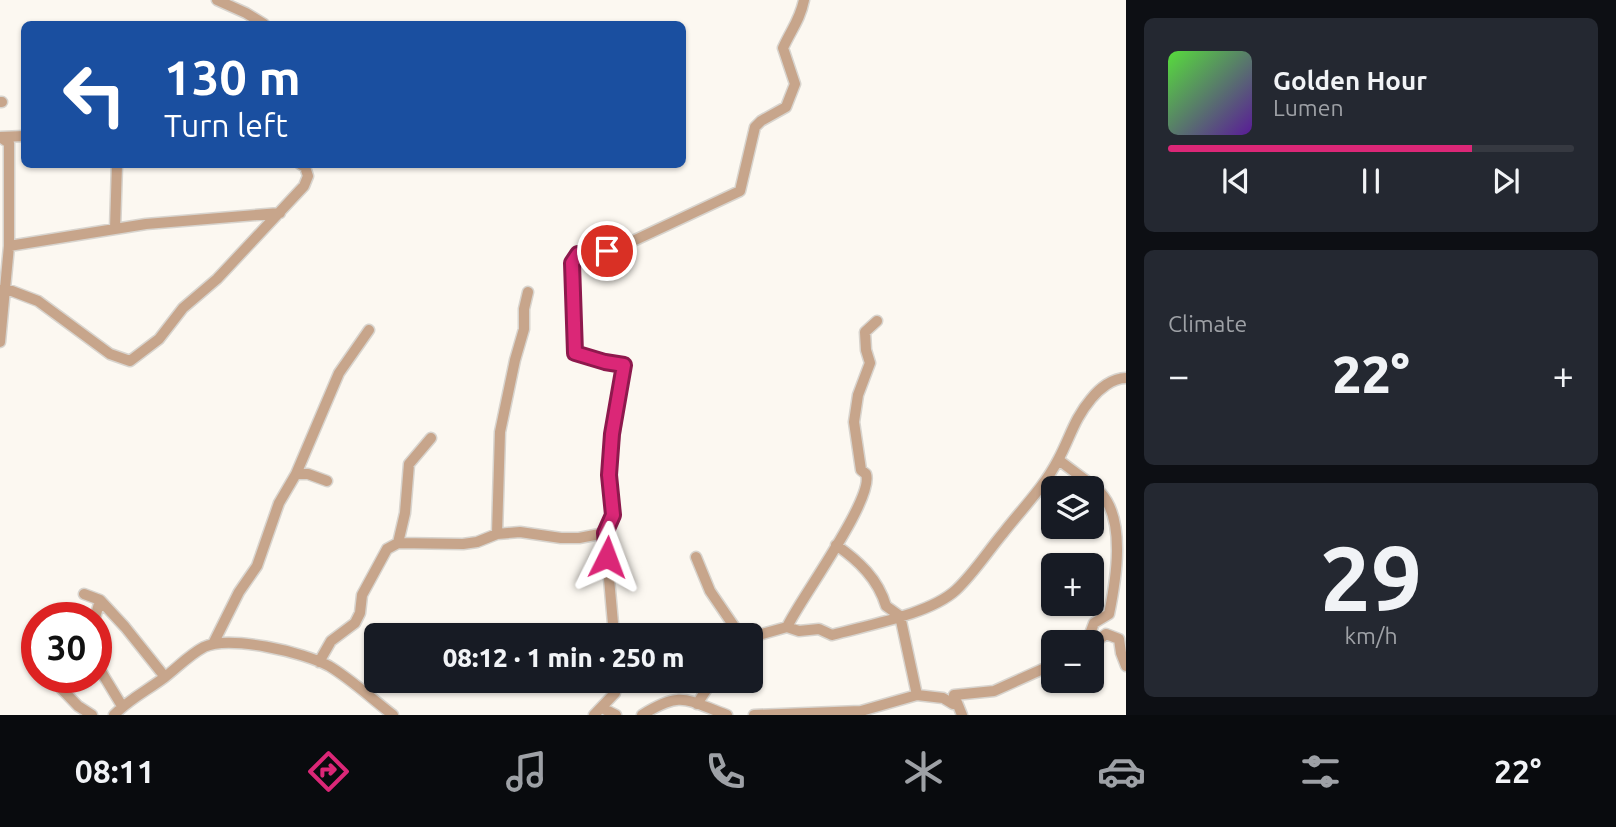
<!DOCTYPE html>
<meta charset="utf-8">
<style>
body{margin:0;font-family:Ubuntu,sans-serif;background:#242831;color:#f1f3f6;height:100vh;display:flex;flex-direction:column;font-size:26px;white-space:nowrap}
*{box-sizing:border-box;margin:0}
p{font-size:23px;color:#9ea1a6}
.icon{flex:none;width:38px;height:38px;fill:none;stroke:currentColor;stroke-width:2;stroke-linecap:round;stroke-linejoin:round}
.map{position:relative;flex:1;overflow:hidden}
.drawer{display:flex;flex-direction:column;gap:18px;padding:18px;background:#0d0f14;width:490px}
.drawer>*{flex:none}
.banner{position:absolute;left:21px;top:21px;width:665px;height:147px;border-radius:10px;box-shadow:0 2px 5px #0004;background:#1a4fa0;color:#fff;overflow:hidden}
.buttons{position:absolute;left:1041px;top:476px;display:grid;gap:14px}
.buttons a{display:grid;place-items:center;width:63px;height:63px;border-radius:10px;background:#171b24;box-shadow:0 2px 5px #0004;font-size:35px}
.speed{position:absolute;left:21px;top:602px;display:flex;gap:14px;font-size:35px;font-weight:700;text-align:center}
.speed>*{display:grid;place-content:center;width:91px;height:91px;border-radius:50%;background:#171b24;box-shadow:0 2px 5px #0004;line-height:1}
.speed .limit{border:10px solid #d22;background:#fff;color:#111}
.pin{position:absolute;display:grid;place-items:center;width:60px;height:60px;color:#fff;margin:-30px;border:4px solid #fff;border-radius:50%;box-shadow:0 2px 7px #0007}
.me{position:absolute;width:77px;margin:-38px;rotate:3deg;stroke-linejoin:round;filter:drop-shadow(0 0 5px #0008)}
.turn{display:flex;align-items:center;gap:24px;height:147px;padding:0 28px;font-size:32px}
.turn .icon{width:91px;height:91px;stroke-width:2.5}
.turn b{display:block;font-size:49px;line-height:60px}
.big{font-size:52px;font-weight:800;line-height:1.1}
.drawer .tile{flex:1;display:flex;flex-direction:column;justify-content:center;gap:10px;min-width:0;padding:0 24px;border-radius:10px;background:#242831}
.drawer .dial{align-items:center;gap:0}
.dial b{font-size:91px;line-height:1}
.song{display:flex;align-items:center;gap:21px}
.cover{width:84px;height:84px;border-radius:10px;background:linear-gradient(135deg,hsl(110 70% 55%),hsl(270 70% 35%))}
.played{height:7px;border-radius:4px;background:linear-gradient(90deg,#db2777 75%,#363941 75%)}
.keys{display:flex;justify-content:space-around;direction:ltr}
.heat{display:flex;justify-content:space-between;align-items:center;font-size:38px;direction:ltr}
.trip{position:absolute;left:364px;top:623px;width:399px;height:70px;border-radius:10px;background:#171b24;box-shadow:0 2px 5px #0004;font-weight:800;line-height:70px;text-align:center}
.menu{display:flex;height:112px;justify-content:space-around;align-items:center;background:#090b0e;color:#9ea1a6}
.menu .icon{width:49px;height:49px}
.menu .on{color:#db2777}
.menu b{font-size:32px;color:#f1f3f6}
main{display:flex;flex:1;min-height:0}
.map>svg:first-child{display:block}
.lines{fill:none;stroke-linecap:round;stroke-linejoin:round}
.minor-casing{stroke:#d8d4ce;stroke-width:13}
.minor{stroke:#c7a58b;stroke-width:10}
.route-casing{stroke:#8e194d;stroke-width:18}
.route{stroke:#db2777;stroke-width:12}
</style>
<main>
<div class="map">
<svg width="1126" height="715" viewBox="0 0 1126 715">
<rect width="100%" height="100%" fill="#fcf8f1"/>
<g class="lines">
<g class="minor-casing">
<path id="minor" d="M217 0 246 13 264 24
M0 102H2
M0 137 9 143V246L0 342
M0 137 24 136
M115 229 117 164
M9 246 146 224 280 213
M4 288 38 301 110 354 130 361 159 339 183 308 217 279 304 186 308 176 305 167 300 164
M1059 460C1072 471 1089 481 1101 493 1126 521 1116 580 1109 614L1094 623 1087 642
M296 474 339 373 369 330
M497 534 500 432 515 360 524 329V309L528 292
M398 543 405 513 409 464 431 438
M836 545C859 561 878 579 886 606L900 616 917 695
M696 557 710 591 740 635
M84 594 100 600 125 627 165 677
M95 618 100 600
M787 627C800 599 875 498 866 474L861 470 854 422 858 395 870 363 866 350 865 332 877 321
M614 635 605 533 613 515 609 475 624 365 605 362 575 353 573 258 578 254 607 251 633 241 740 191 755 127 761 121 786 107 795 84 783 48C791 30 800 20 804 0
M751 637 787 627 799 631 819 629 832 635C868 625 930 614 956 590 974 573 988 551 1004 532 1022 509 1044 487 1058 460 1070 438 1074 419 1091 399 1099 389 1112 378 1126 378
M213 644 239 592 257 566 279 503 296 474H308L327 481
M1092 645 1106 634 1119 639 1121 653 1126 666
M319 662 331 641 355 623 360 613 362 595 387 549 398 543 463 544 477 542 497 534 520 532 561 538H579L605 533
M96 663 122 706
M54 681 78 706 92 715
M954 695 994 691 1054 664
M697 704 712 681
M602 708 616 715
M114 715C129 699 148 690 165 677 178 667 189 655 204 647 229 635 304 652 329 666 351 679 372 699 393 715
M594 715 615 693 616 681
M642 715C682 690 686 700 727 715
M754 715 861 711 917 695 943 698 953 704 954 695 962 715"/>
</g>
<use href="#minor" class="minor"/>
</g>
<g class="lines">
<g class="route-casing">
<path id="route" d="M607 251 578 254 572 263 575 353 605 362 624 365 612 434 609 475 613 515 605 533 607 557"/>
</g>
<use href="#route" class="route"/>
</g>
</svg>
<div class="buttons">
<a><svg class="icon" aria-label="layers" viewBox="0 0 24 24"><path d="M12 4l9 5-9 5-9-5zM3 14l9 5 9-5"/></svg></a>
<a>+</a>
<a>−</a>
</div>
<div class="speed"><div class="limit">30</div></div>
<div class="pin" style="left:607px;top:251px;background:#d93025"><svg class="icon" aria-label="arrive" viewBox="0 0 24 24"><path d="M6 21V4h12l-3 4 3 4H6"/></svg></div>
<svg class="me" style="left:607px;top:557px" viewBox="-20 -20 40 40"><path d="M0-17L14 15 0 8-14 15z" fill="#db2777" stroke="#fff" stroke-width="4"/></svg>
<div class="trip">08:12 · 1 min · 250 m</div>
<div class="banner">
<div class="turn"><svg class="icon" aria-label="left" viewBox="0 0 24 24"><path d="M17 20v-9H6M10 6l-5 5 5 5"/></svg><div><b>130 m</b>Turn left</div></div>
</div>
</div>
<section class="drawer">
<div class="tile">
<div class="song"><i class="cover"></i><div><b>Golden Hour</b><p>Lumen</p></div></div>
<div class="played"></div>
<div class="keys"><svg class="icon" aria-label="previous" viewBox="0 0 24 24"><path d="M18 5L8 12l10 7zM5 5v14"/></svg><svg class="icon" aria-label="pause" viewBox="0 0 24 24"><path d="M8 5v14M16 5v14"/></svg><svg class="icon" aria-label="next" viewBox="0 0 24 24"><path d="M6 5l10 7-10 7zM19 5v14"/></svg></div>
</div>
<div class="tile"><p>Climate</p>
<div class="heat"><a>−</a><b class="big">22°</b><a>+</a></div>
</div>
<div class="tile dial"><b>29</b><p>km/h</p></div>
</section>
</main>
<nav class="menu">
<b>08:11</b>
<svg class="icon on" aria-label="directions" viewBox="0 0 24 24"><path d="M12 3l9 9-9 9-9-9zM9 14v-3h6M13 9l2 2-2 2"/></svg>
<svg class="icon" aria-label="music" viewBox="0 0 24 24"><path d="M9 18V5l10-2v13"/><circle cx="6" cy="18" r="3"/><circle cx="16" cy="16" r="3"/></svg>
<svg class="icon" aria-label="phone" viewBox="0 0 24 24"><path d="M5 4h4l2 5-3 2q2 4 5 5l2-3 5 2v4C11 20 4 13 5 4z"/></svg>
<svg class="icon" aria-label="climate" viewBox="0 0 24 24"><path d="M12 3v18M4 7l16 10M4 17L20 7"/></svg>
<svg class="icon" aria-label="car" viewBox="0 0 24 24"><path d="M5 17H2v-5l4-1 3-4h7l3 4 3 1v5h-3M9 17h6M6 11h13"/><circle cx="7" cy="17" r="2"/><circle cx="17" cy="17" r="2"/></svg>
<svg class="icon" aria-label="filters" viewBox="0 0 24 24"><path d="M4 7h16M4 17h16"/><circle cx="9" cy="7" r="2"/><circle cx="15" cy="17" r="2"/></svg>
<b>22°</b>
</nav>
